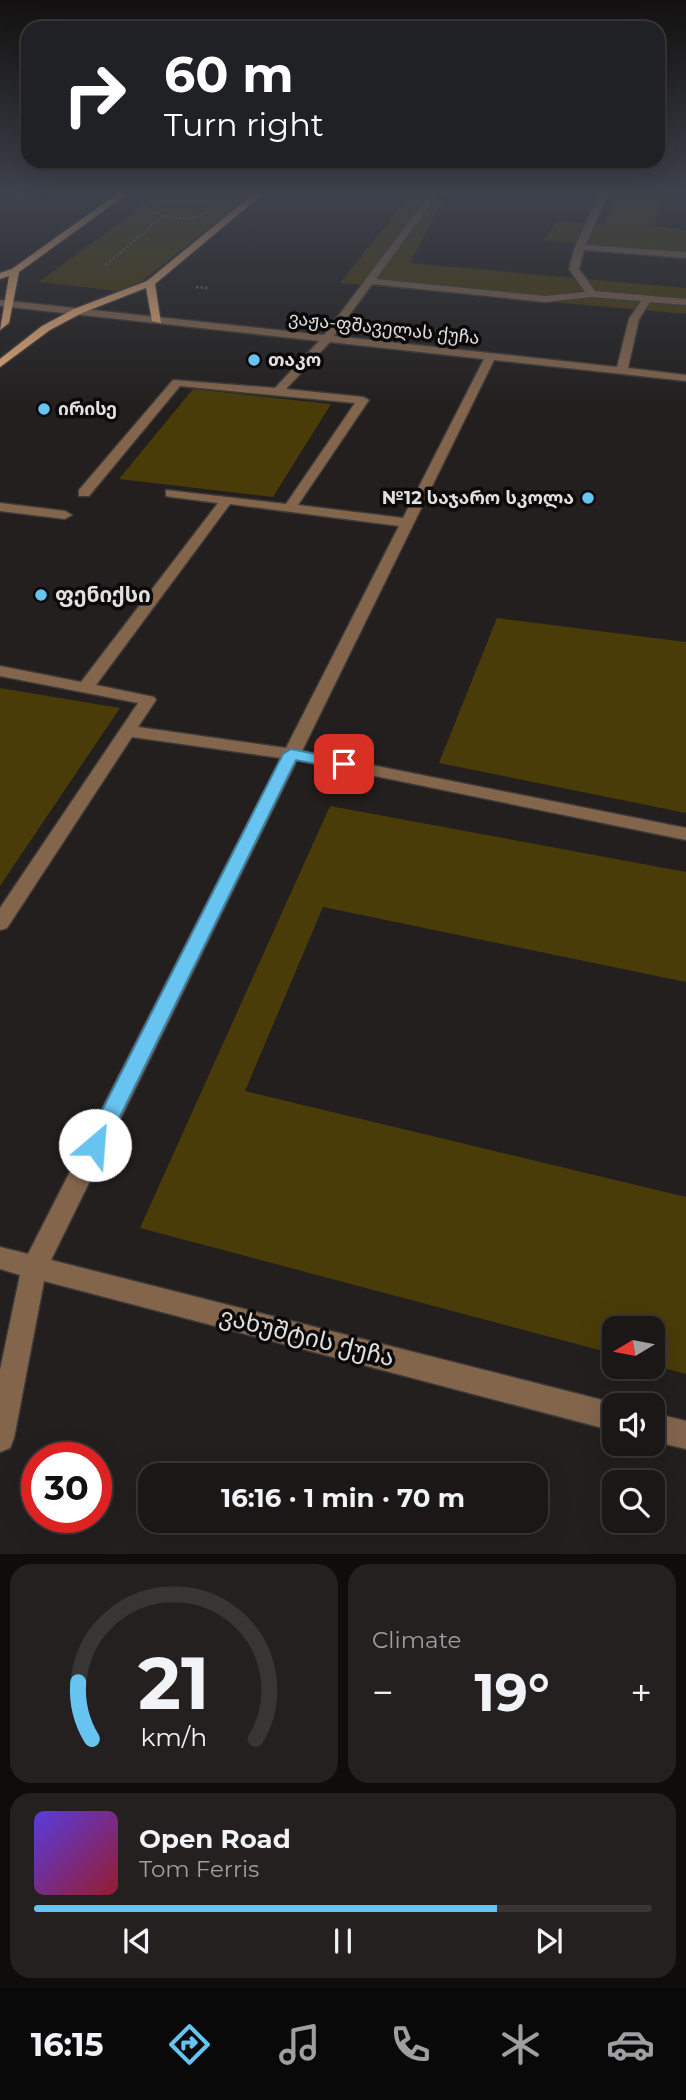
<!DOCTYPE html>
<meta charset="utf-8">
<style>
body{margin:0;font-family:Montserrat,"Noto Sans Georgian",sans-serif;background:#23201f;color:#f1f3f6;height:100vh;display:flex;flex-direction:column;font-size:26px;white-space:nowrap}
*{box-sizing:border-box;margin:0}
p{font-size:23px;color:#9f9fa1}
.icon{flex:none;width:38px;height:38px;fill:none;stroke:currentColor;stroke-width:2;stroke-linecap:round;stroke-linejoin:round}
.map{position:relative;height:1554px;overflow:hidden}
.panel{display:flex;flex-direction:column;gap:10px;padding:10px;background:#0e0d0c;flex:1}
.panel>*{flex:none}
.guide{position:absolute;left:21px;top:21px;width:644px;height:147px;border-radius:21px;box-shadow:0 7px 28px #0002,0 0 0 2px #383635;background:#202124;color:#fff;overflow:hidden}
.needle{width:46px;rotate:260deg}
.fabs{position:absolute;left:602px;top:1316px;display:grid;gap:14px}
.fabs a{display:grid;place-items:center;width:63px;height:63px;border-radius:14px;background:#1a1716;box-shadow:0 7px 28px #0002,0 0 0 2px #383635;font-size:35px}
.speed{position:absolute;left:21px;top:1442px;display:flex;gap:14px;font-size:35px;font-weight:700;text-align:center}
.speed>*{display:grid;place-content:center;width:91px;height:91px;border-radius:50%;background:#1a1716;box-shadow:0 7px 28px #0002,0 0 0 2px #383635;line-height:1}
.speed .limit{border:10px solid #d22;background:#fff;color:#111}
.pin{position:absolute;display:grid;place-items:center;width:60px;height:60px;color:#fff;margin:-30px;border-radius:14px;box-shadow:0 4px 10px #0006}
.me{position:absolute;width:77px;margin:-38px;rotate:27deg;stroke-linejoin:round;filter:drop-shadow(0 0 5px #0008)}
.turn{display:flex;align-items:center;gap:24px;height:147px;padding:0 28px;font-size:32px}
.turn .icon{width:91px;height:91px;stroke-width:2.5}
.turn b{display:block;font-size:49px;line-height:60px}
.big{font-size:52px;font-weight:700;line-height:1.1}
.panel .tile{flex:1;display:flex;flex-direction:column;justify-content:center;gap:10px;min-width:0;padding:0 24px;border-radius:21px;background:#23201f}
.panel .dial{align-items:center;gap:0}
.dial svg{height:182px;overflow:visible;fill:none;stroke:#383635;stroke-width:7;stroke-linecap:round;text-anchor:middle}
.dial text{fill:#f1f3f6;stroke:none}
.song{display:flex;align-items:center;gap:21px}
.cover{width:84px;height:84px;border-radius:10px;background:linear-gradient(135deg,hsl(250 70% 55%),hsl(350 70% 35%))}
.played{height:7px;border-radius:4px;background:linear-gradient(90deg,#67c4f0 75%,#383635 75%)}
.keys{display:flex;justify-content:space-around;direction:ltr}
.heat{display:flex;justify-content:space-between;align-items:center;font-size:38px;direction:ltr}
.panel .tiles{flex:1;display:grid;gap:10px;grid-template-columns:1fr 1fr}
.tile:last-child{grid-column:span 2}
.trip{position:absolute;left:138px;top:1463px;width:410px;height:70px;border-radius:21px;background:#1a1716;box-shadow:0 7px 28px #0002,0 0 0 2px #383635;font-weight:700;line-height:70px;text-align:center}
.tabs{display:flex;height:112px;justify-content:space-around;align-items:center;background:#0a0909;color:#9f9fa1}
.tabs .icon{width:49px;height:49px}
.tabs .on{color:#67c4f0}
.tabs b{font-size:32px;color:#f1f3f6}
.map>svg:first-child{display:block}
.green{fill:#4a3c08}
.lines{fill:none;stroke-linecap:round;stroke-linejoin:round}
.minor-casing{stroke:#3d3a39;stroke-width:3}
.major-casing{stroke:#3d3a39;stroke-width:3}
.path{stroke:#6a6766;stroke-width:2.5;stroke-dasharray:2.5 2;stroke-linecap:butt}
.minor{fill:#83654c;fill-rule:evenodd}
.major{fill:#e9ab75;fill-rule:evenodd}
.route{fill:#67c4f0;stroke:#437f9c;stroke-width:2}
.poi-dot{fill:#67c4f0;stroke:#0b0909;stroke-width:2.5}
.labels{text-anchor:middle;stroke-width:7;stroke-linejoin:round;paint-order:stroke}
.far-street-label{font-size:18px;fill:#e2dfdf;stroke:#0b0909}
.far-poi-label{font-size:18px;font-weight:bold;fill:#e2dfdf;stroke:#0b0909;text-anchor:start}
.poi-label{font-size:21px;font-weight:bold;fill:#e2dfdf;stroke:#0b0909;text-anchor:start}
.near-street-label{font-size:24px;fill:#e2dfdf;stroke:#0b0909}
</style>
<div class="map">
<svg width="686" height="1554" viewBox="0 0 686 1554">
<rect width="100%" height="100%" fill="#221f1e"/>
<path class="green" d="M162 191H256L128 292 39 282Z
M413 191H448L410 263 686 288V314L340 283Z
M616 191H666L654 226 686 230V253L543 240 558 221 604 224Z
M193 389 331 404 273 497 119 479Z
M497 618 686 642V813L439 763Z
M0 688 120 708 0 886Z
M330 806 686 872V982L323 907 245 1091 686 1197V1374L653 1365V1328H614V1354L140 1228Z"/>
<g class="lines">
<g class="minor-casing">
<path id="minor" d="M432 191H440L376 279 545 296 585 292 569 269 575 247 601 191H609L586 245 686 252V258L584 250 579 269 595 291 686 299V305L650 302 639 319 628 368 686 375V381L494 360 302 751 686 828V840L297 760 51 1260 614 1403 619 1405H614V1431L44 1281 14 1438 10 1448 0 1452V1370L20 1275 0 1269V1247L28 1254 281 758 132 737 7 928 0 930V908L138 703 0 676V666L81 682 218 503 171 497 166 496V490L286 504 355 403 180 386 89 496H79V490L173 380 275 388 319 341 0 306V300L324 335ZM372 284 545 302 592 297 641 301 629 319 617 367 334 336ZM330 342 484 359 403 518 298 505 369 400 363 397 286 389ZM230 504 399 526 286 748 138 727 156 700 154 697 96 685Z
M0 503 65 511 72 515 65 519 0 511Z
M653 1413 686 1421V1449L653 1441Z"/>
</g>
<g class="major-casing">
<path id="major" d="M121 191H131L19 272 9 323 0 330 9 276 0 279V273L12 269Z
M257 191H266L155 284 161 323 152 321 146 288 82 313 50 330 0 367V359L42 326 74 309 147 281Z"/>
</g>
<path class="path" d="M188 199 198 191
M197 200 211 204 213 210C194 220 172 221 153 211L154 205 168 201Z
M106 265 163 216
M196 287 208 288"/>
<use href="#minor" class="minor"/>
<use href="#major" class="major"/>
</g>
<linearGradient id="sky" x2="0" y2="1"><stop stop-color="#131110"/><stop offset="0.47" stop-color="#3e424c"/><stop offset="1" stop-color="#3e424c" stop-opacity="0"/></linearGradient>
<rect width="686" height="409" fill="url(#sky)"/>
<path class="route" d="M291 749 344 760 352 764 344 769 296 760 103 1151 95 1154 88 1151 84 1145 88 1138 283 754Z"/>
<g class="poi-dot">
<circle cx="254" cy="360" r="7"/>
<circle cx="44" cy="409" r="7"/>
<circle cx="588" cy="498" r="7"/>
<circle cx="41" cy="595" r="7"/>
</g>
<g class="labels">
<g class="far-street-label">
<text transform="translate(384 328) rotate(6)" y="6">ვაჟა-ფშაველას ქუჩა</text>
</g>
<g class="far-poi-label">
<text x="268" y="366">თაკო</text>
<text x="58" y="415">ირისე</text>
<text x="574" y="504" text-anchor="end">№12 საჯარო სკოლა</text>
</g>
<g class="poi-label">
<text x="55" y="602">ფენიქსი</text>
</g>
<g class="near-street-label">
<text transform="translate(307 1337) rotate(14)" y="8">ვახუშტის ქუჩა</text>
</g>
</g>
</svg>
<div class="fabs">
<a><svg class="needle" viewBox="-14 -14 28 28"><path d="M0-13l5 13h-10z" fill="#e53935"/><path d="M0 13l5-13h-10z" fill="#9f9fa1"/></svg></a>
<a><svg class="icon" aria-label="sound" viewBox="0 0 24 24"><path d="M4 9h4l5-4v14l-5-4H4zM17 9q2 3 0 6"/></svg></a>
<a><svg class="icon" aria-label="search" viewBox="0 0 24 24"><circle cx="10" cy="10" r="6"/><path d="M15 15l6 6"/></svg></a>
</div>
<div class="speed"><div class="limit">30</div></div>
<div class="pin" style="left:344px;top:764px;background:#d93025"><svg class="icon" aria-label="arrive" viewBox="0 0 24 24"><path d="M6 21V4h12l-3 4 3 4H6"/></svg></div>
<svg class="me" style="left:95px;top:1145px" viewBox="-20 -20 40 40"><circle r="19" fill="#fff"/><path d="M0-13L10 11 0 6-10 11z" fill="#67c4f0"/></svg>
<div class="trip">16:16 · 1 min · 70 m</div>
<div class="guide">
<div class="turn"><svg class="icon" aria-label="right" viewBox="0 0 24 24"><path d="M7 20v-9h11M14 6l5 5-5 5"/></svg><div><b>60 m</b>Turn right</div></div>
</div>
</div>
<section class="panel">
<div class="tiles">
<div class="tile dial"><svg viewBox="0 0 100 80">
<path d="M14 69A42 42 0 1 1 86 69"/>
<path d="M14 69A42 42 0 0 1 8 44" stroke="#67c4f0"/>
<text x="50" y="56" font-size="32" font-weight="700">21</text>
<text x="50" y="72" font-size="11">km/h</text>
</svg></div>
<div class="tile"><p>Climate</p>
<div class="heat"><a>−</a><b class="big">19°</b><a>+</a></div>
</div>
<div class="tile">
<div class="song"><i class="cover"></i><div><b>Open Road</b><p>Tom Ferris</p></div></div>
<div class="played"></div>
<div class="keys"><svg class="icon" aria-label="previous" viewBox="0 0 24 24"><path d="M18 5L8 12l10 7zM5 5v14"/></svg><svg class="icon" aria-label="pause" viewBox="0 0 24 24"><path d="M8 5v14M16 5v14"/></svg><svg class="icon" aria-label="next" viewBox="0 0 24 24"><path d="M6 5l10 7-10 7zM19 5v14"/></svg></div>
</div>
</div>
</section>
<nav class="tabs">
<b>16:15</b>
<svg class="icon on" aria-label="directions" viewBox="0 0 24 24"><path d="M12 3l9 9-9 9-9-9zM9 14v-3h6M13 9l2 2-2 2"/></svg>
<svg class="icon" aria-label="music" viewBox="0 0 24 24"><path d="M9 18V5l10-2v13"/><circle cx="6" cy="18" r="3"/><circle cx="16" cy="16" r="3"/></svg>
<svg class="icon" aria-label="phone" viewBox="0 0 24 24"><path d="M5 4h4l2 5-3 2q2 4 5 5l2-3 5 2v4C11 20 4 13 5 4z"/></svg>
<svg class="icon" aria-label="climate" viewBox="0 0 24 24"><path d="M12 3v18M4 7l16 10M4 17L20 7"/></svg>
<svg class="icon" aria-label="car" viewBox="0 0 24 24"><path d="M5 17H2v-5l4-1 3-4h7l3 4 3 1v5h-3M9 17h6M6 11h13"/><circle cx="7" cy="17" r="2"/><circle cx="17" cy="17" r="2"/></svg>
</nav>
